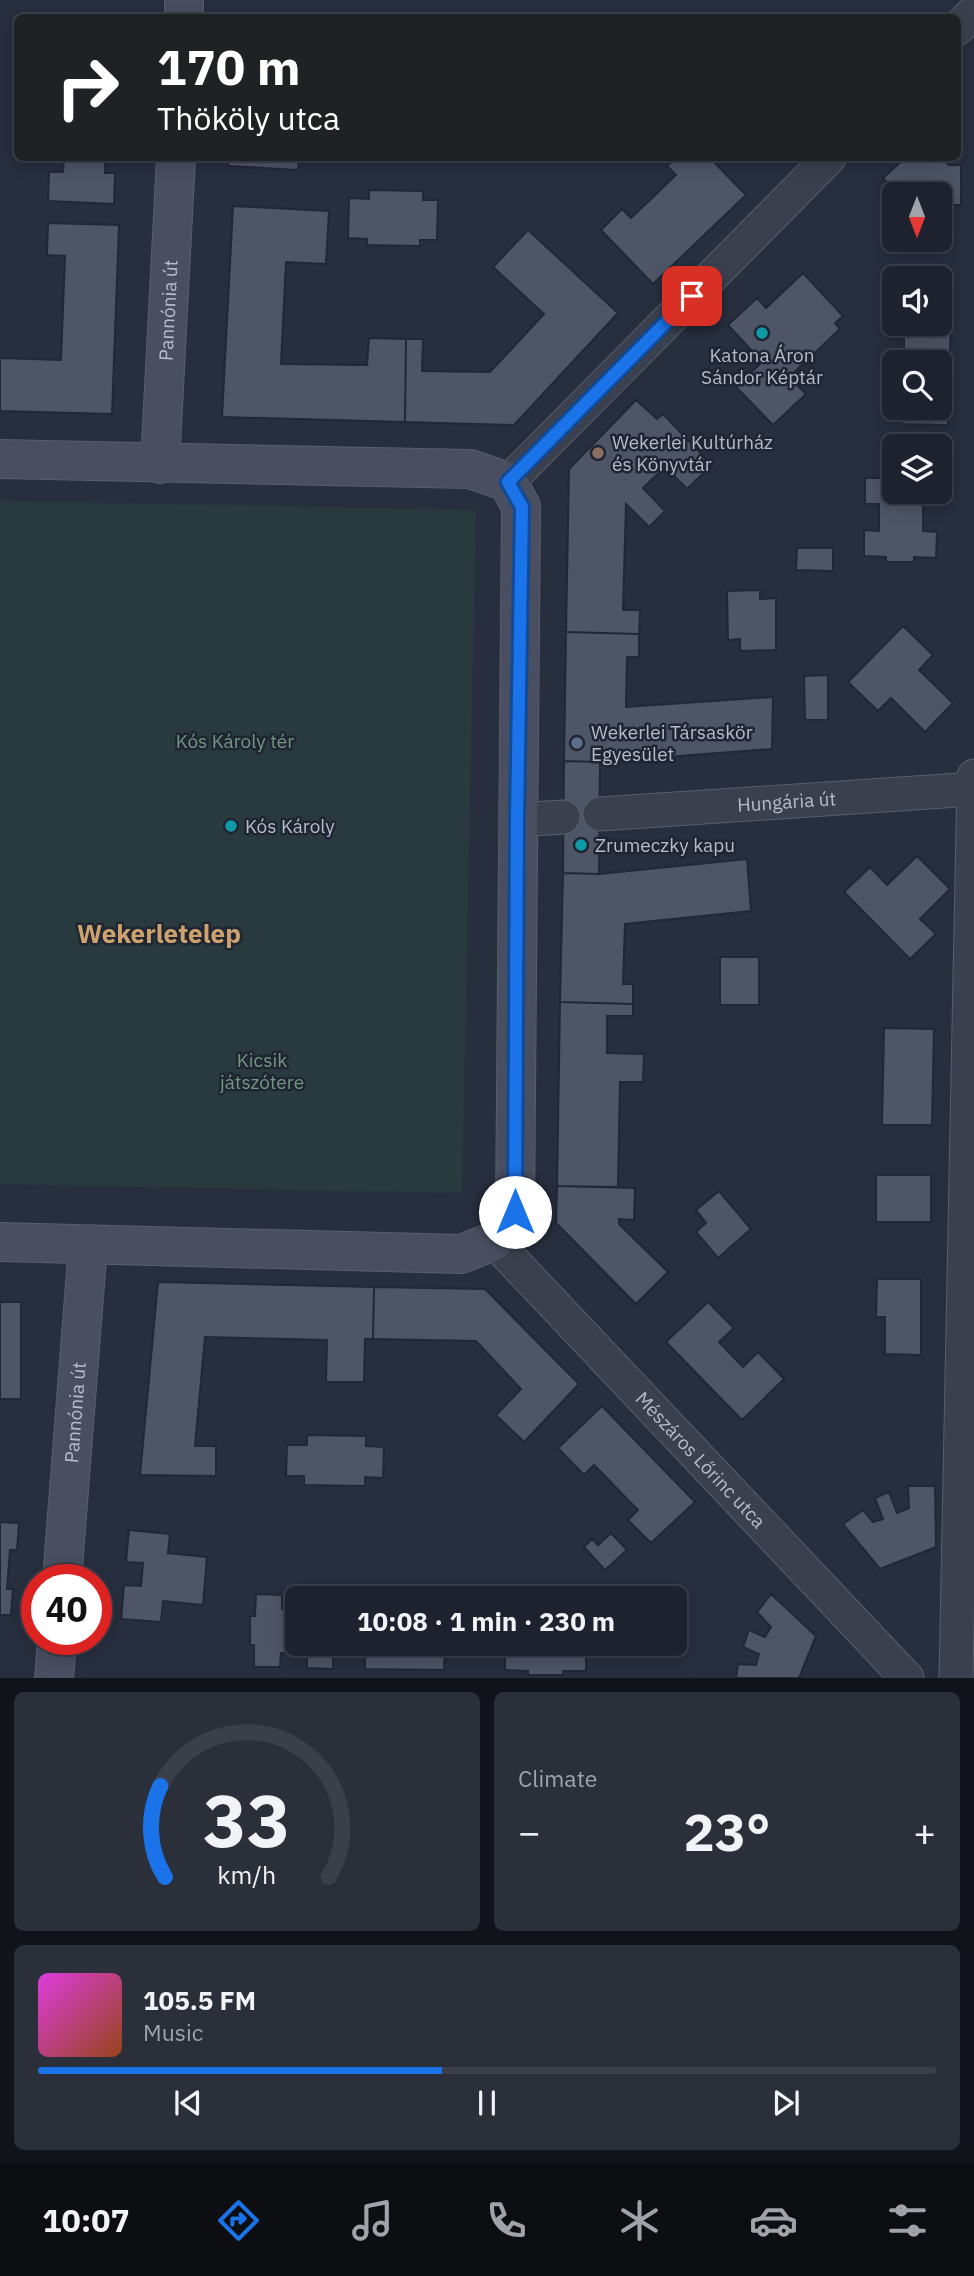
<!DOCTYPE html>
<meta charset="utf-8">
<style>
body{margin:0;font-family:"IBM Plex Sans",sans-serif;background:#2a2f3a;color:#f1f3f6;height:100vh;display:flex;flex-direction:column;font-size:26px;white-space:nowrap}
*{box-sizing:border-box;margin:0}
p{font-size:23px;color:#a0a4aa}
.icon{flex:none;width:38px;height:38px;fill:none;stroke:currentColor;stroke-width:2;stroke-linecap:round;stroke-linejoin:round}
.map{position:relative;height:1678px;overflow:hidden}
.side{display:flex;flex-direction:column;gap:14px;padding:14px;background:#101319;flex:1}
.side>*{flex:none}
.guide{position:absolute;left:14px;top:14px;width:947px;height:147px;border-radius:10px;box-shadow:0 4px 18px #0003,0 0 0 2px #3b3f4a;background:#202124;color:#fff;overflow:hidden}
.needle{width:46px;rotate:180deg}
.fabs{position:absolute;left:882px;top:182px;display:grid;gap:14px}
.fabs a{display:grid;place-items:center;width:70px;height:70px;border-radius:10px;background:#1d222e;box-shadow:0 4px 18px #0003,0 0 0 2px #3b3f4a;font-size:35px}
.speed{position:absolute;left:21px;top:1564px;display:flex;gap:14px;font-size:35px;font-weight:700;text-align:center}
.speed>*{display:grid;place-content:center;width:91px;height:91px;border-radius:50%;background:#1d222e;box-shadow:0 4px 18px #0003,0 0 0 2px #3b3f4a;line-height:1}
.speed .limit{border:10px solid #d22;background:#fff;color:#111}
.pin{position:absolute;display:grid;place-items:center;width:60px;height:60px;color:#fff;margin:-30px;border-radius:14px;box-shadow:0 4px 10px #0006}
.me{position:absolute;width:77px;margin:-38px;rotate:0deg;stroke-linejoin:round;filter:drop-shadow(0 0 5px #0008)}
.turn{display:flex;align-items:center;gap:24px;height:147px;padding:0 28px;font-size:32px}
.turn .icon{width:91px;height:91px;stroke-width:2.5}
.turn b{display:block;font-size:49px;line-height:60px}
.big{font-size:52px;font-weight:700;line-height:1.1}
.side .card{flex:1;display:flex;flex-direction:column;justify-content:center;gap:10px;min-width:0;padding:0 24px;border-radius:10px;background:#2a2f3a}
.side .dial{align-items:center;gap:0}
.dial svg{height:182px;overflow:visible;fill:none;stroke:#3b3f4a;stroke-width:7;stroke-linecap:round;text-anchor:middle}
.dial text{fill:#f1f3f6;stroke:none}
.song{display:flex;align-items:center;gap:21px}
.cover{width:84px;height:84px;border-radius:10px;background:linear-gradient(135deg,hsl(300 70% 55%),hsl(20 70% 35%))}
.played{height:7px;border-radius:4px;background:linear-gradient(90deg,#1a73e8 45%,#3b3f4a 45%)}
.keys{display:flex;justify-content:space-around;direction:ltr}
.heat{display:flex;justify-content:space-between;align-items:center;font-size:38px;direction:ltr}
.side .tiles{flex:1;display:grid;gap:14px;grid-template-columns:1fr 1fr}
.card:last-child{grid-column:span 2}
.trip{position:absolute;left:285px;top:1586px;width:402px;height:70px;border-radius:10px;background:#1d222e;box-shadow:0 4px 18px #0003,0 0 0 2px #3b3f4a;font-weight:700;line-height:70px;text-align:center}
.tab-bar{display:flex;height:112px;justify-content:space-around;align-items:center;background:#0c0e12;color:#a0a4aa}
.tab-bar .icon{width:49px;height:49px}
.tab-bar .selected{color:#1a73e8}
.tab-bar b{font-size:32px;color:#f1f3f6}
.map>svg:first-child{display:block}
.green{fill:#293a3f}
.building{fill:#4d5567;stroke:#222735;stroke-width:2}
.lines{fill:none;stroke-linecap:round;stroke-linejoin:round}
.street-casing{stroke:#595e6c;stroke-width:35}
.secondary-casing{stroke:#595e6c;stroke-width:40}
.street{stroke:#3b404e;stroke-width:33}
.secondary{stroke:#494f61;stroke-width:38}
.route-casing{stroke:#114b97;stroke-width:18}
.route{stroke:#1a73e8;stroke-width:12}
.culture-dot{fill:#0f9aa8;stroke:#202533;stroke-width:2.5}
.education-dot{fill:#8d6e63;stroke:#202533;stroke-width:2.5}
.service-dot{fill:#5c6f8a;stroke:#202533;stroke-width:2.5}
.labels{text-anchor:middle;stroke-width:5;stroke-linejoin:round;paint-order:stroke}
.street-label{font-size:19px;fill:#b7bcc9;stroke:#202533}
.poi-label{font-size:19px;fill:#b7bcc9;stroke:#202533;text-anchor:start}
.park-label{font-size:19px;fill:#70987e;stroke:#202533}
.district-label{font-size:26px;font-weight:bold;fill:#cea26c;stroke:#202533}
</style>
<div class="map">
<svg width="974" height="1678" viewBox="0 0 974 1678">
<rect width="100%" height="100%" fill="#272e3e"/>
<path class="green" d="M0 501 476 510 462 1193 0 1184Z"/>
<path class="building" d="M64 158H105V173H115L114 204 48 201 49 172H63Z
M229 158H299L298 170 228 166Z
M676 158H710L746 195 653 284 601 230 622 209 631 218 676 175 667 166Z
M905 158H950L945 161 949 165H961V205H940V194H898L883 178Z
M369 190 423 191V200H438L437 240H420V246L367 245V239L348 238 349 198 369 199Z
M233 206 329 211 326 264 286 262 281 364 367 365 369 338 406 339 405 422 222 417Z
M48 223 119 225 112 414 0 411V358L61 360 65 256 47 255Z
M528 230 618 313 514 425 405 422 406 339H423L422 371 490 372 544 314 493 267Z
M803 273 843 316 835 323 840 329 789 377 806 394 773 425 736 387 762 362 728 325 757 298 766 308Z
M940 313 951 314 948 425 902 424V416H887V394L894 395V408H940V362H904V339L889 338 890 318H894V324H940Z
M636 400 657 419 663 414 712 465 687 489 665 467 643 488 665 511 649 527 626 504 623 610H640L639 634 566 632 569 469Z
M887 473 894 474V492H938V505H923V531L937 532 936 558 914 557V562H886V557L864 556V530L879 531V504H865V478H887Z
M797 548H833V571L796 570Z
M760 590V599L776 598V650L740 651V639L728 640 727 591Z
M903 626 933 655 919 670 953 703 925 732 891 698 878 711 848 682Z
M566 632 639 634V657H627L626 707 773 697 772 749 600 762 564 761Z
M828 675V720H805L804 676Z
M564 761 600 762 599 874 563 873Z
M917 856 950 889 920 919 936 934 910 959 844 892 870 867 887 885Z
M747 859 751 911 625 924 623 984H633V1004L560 1002 563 873 599 874Z
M720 957H759V1005H720Z
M560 1002 633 1004V1016H607V1053L644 1054 643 1082H620L618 1187 557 1186Z
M884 1028 934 1029 932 1125H882Z
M876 1175H931V1222H876Z
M557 1186 635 1188 634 1220 619 1219V1224L668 1272 636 1304 556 1223Z
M719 1191 751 1229 718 1258 696 1232 706 1223 696 1210Z
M877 1279H921V1355L885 1354V1317H876Z
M158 1282 374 1287 373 1339H365L364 1382H326L327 1340 205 1337 195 1446H216V1476L140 1475Z
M374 1287 485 1289 579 1384 524 1442 496 1415 521 1389 476 1341 373 1339Z
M0 1302H21V1399H0Z
M708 1302 734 1328 719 1342 743 1367 758 1352 784 1379 742 1420 666 1342Z
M602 1406 695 1502 651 1543 628 1520 638 1510 594 1465 584 1475 558 1448Z
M307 1435 366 1436V1446L384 1447 383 1478 365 1477V1486L304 1485V1476H286L287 1445H307Z
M908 1486H935L936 1547 880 1569 843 1524 863 1510 873 1522 883 1519 875 1498 889 1492 897 1513 909 1508Z
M0 1522 19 1523 17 1550H10L7 1589H13L11 1615H0Z
M129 1530 170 1534 168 1553 207 1557 203 1605 163 1601 161 1622 121 1619 124 1585 141 1586 143 1563 126 1562Z
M611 1533 627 1550 605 1570 584 1547 592 1539 598 1545Z
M366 1590 446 1591 445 1598H366Z
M256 1594 282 1595V1609H298V1643H338V1647H333V1669L307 1668V1654L281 1653 280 1667H254V1645H250V1616H255Z
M771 1594 816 1636 799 1678H736L738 1664 756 1665 759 1654 743 1647 749 1630 765 1637 771 1627 757 1612Z
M365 1643H445L444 1670 365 1669Z
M505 1643H586V1671H563V1675H528V1671L505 1670Z"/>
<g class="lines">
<g class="street-casing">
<g id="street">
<path d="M957 29 974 12"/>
<path d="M508 482 829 158"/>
<path id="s1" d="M600 814 974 789"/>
<path d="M517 820 563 817"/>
<path id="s2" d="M494 1241 907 1678"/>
<path d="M956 1678 974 776"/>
</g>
</g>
<g class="secondary-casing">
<g id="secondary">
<path d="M184 18V0"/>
<path d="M0 459 470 469 508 482 521 507 515 1212 494 1241 461 1254 0 1242"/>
<path id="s3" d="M160 464 176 158"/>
<path id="s4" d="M62 1580 88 1245"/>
<path d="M54 1678 57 1640"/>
</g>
</g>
<use href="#street" class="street"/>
<use href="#secondary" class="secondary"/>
</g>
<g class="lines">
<g class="route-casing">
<path id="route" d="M515 1212 517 820 522 507 508 482 692 296"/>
</g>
<use href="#route" class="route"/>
</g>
<g class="culture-dot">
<circle cx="762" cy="333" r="7"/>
<circle cx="231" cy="826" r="7"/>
<circle cx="581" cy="845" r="7"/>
</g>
<circle class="education-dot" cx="598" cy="453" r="7"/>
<circle class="service-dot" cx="577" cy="743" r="7"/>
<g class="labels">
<g class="street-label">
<text dy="7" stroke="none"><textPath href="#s3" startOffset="154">Pannónia út</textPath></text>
<text dy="7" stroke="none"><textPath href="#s1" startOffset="187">Hungária út</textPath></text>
<text dy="7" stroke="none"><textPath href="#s4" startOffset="168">Pannónia út</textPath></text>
<text dy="7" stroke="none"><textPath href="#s2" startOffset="301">Mészáros Lőrinc utca</textPath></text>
</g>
<g class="poi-label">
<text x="762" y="362" text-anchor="middle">Katona Áron<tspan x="762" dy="22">Sándor Képtár</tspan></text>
<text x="612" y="449">Wekerlei Kultúrház<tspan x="612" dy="22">és Könyvtár</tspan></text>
<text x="591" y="739">Wekerlei Társaskör<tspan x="591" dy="22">Egyesület</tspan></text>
<text x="245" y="833">Kós Károly</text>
<text x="595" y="852">Zrumeczky kapu</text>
</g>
<g class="park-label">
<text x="235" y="748">Kós Károly tér</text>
<text x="262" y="1067">Kicsik<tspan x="262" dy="22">játszótere</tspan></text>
</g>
<g class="district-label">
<text x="159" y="943">Wekerletelep</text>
</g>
</g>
</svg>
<div class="fabs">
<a><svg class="needle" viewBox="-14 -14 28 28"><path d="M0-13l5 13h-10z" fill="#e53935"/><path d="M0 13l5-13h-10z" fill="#a0a4aa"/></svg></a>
<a><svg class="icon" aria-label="sound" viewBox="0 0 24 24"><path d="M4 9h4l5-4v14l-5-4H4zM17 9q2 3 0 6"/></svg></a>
<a><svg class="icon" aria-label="search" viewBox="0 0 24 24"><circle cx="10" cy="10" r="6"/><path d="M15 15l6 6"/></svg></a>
<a><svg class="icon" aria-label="layers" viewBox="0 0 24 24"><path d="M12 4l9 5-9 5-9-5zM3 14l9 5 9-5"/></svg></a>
</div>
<div class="speed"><div class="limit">40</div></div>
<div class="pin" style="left:692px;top:296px;background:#d93025"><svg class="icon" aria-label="arrive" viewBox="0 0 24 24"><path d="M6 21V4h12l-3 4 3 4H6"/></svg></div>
<svg class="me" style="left:515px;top:1212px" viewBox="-20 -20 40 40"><circle r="19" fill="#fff"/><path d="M0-13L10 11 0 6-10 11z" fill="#1a73e8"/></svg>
<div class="trip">10:08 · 1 min · 230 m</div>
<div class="guide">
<div class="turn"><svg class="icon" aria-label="right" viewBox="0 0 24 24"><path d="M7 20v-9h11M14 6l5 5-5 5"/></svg><div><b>170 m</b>Thököly utca</div></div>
</div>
</div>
<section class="side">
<div class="tiles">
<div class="card dial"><svg viewBox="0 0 100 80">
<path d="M14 69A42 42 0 1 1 86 69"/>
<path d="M14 69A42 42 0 0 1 12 29" stroke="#1a73e8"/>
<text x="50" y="56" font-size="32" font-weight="700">33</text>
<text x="50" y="72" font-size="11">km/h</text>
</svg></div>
<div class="card"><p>Climate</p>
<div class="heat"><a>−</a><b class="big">23°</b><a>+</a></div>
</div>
<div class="card">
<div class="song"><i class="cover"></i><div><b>105.5 FM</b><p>Music</p></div></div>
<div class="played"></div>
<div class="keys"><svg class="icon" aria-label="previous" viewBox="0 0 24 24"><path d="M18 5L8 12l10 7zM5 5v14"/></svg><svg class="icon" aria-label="pause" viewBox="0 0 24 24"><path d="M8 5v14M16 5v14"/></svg><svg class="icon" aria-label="next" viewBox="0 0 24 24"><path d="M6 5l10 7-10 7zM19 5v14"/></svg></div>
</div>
</div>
</section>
<nav class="tab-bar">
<b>10:07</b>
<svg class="icon selected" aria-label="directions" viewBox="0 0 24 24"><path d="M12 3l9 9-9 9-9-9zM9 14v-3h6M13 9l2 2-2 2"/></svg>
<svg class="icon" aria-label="music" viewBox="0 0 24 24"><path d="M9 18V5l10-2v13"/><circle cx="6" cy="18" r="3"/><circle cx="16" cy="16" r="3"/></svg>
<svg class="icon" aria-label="phone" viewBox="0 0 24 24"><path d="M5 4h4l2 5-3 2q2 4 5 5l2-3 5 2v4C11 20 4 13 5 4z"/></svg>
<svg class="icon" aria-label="climate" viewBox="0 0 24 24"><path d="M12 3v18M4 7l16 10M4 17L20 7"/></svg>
<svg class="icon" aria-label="car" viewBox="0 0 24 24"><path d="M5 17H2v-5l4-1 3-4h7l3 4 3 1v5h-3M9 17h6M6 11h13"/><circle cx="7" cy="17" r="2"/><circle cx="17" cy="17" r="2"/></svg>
<svg class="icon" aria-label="filters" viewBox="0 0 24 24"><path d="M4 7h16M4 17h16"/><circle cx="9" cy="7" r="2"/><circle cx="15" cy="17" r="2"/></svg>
</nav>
